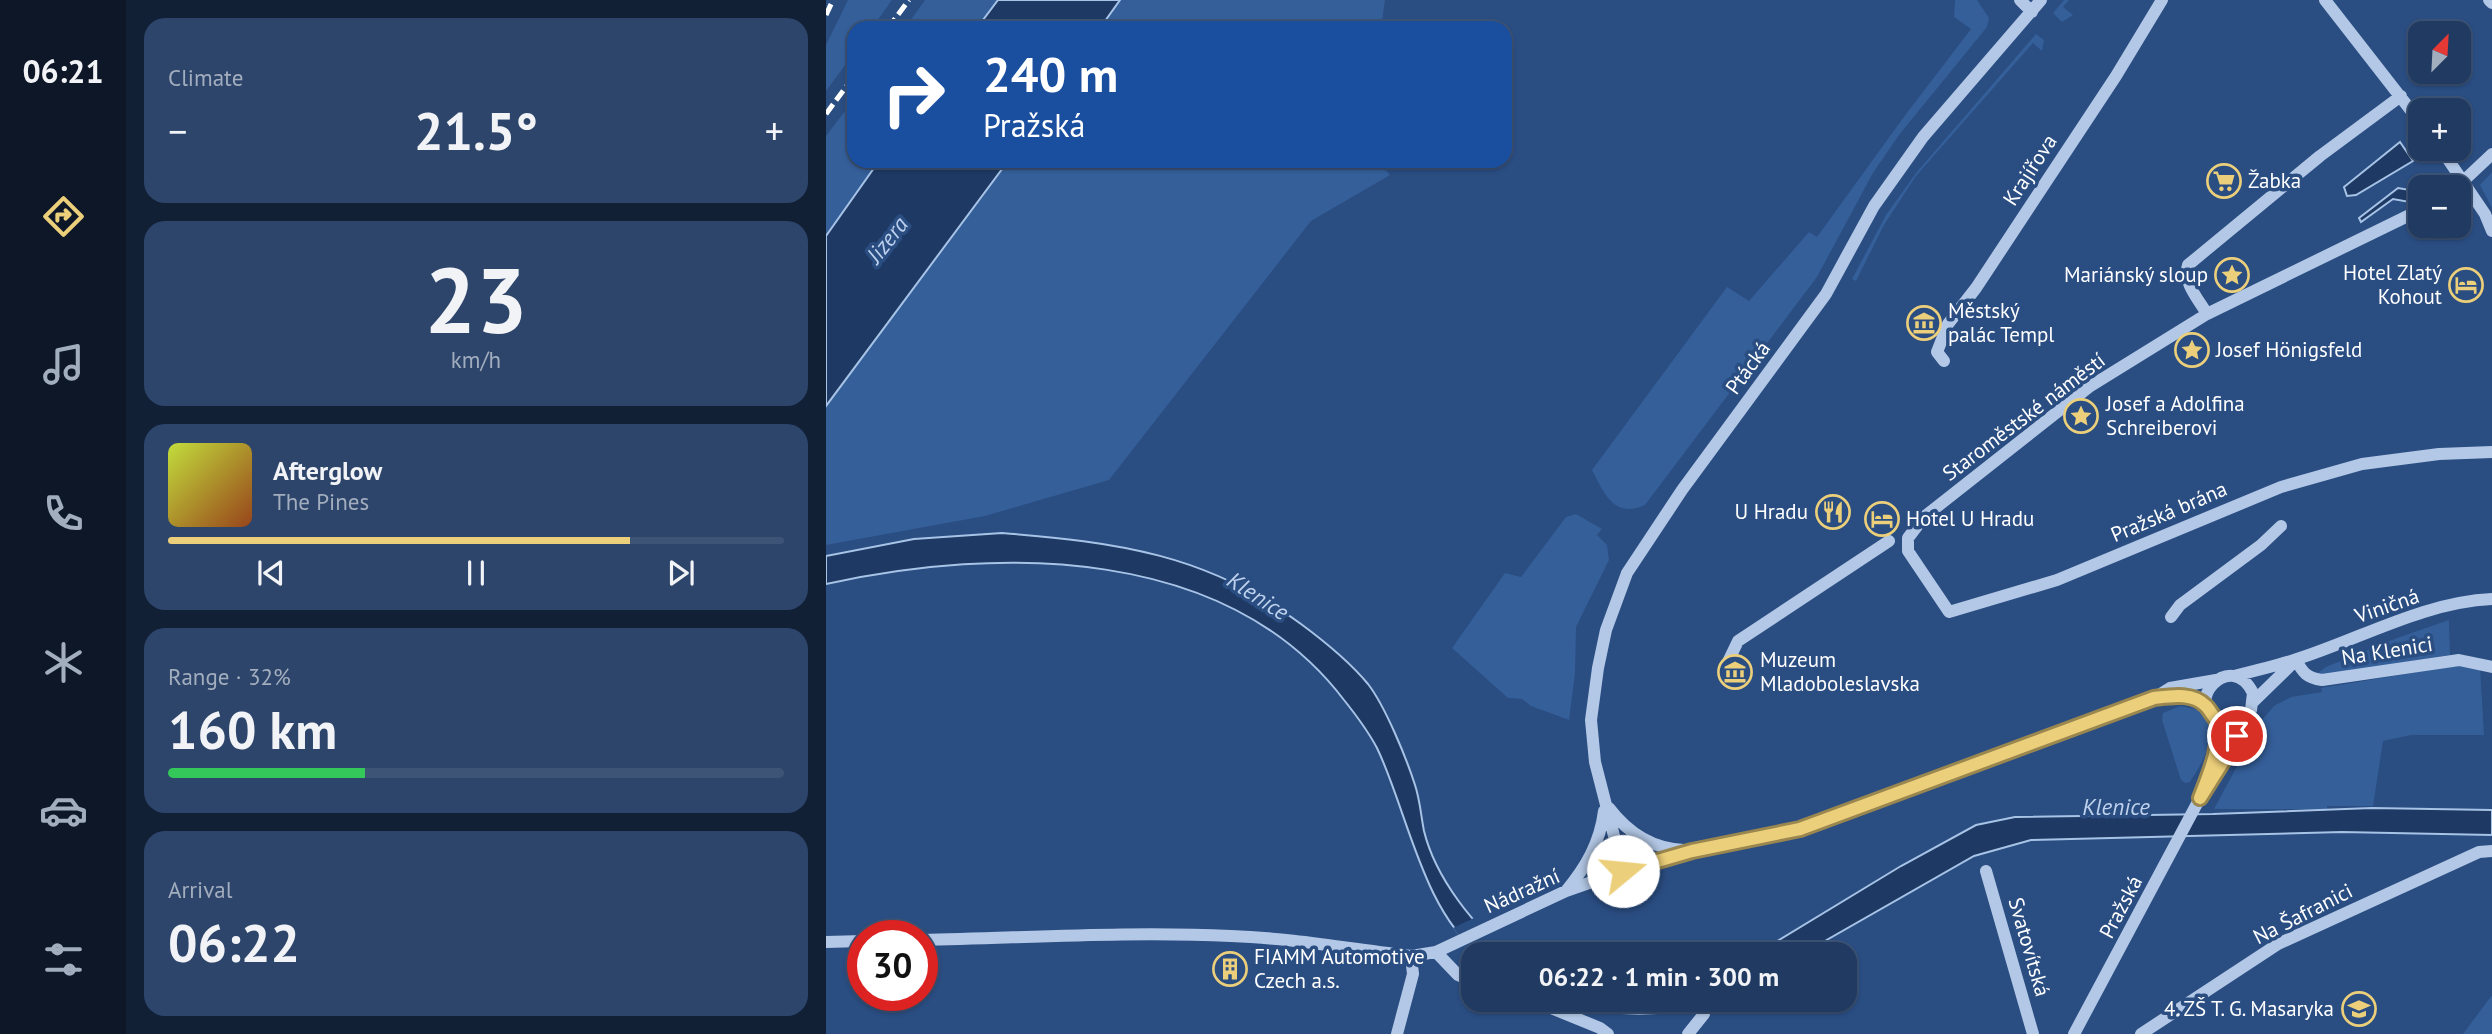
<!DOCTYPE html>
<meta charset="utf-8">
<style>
body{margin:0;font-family:"PT Sans",sans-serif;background:#2d456b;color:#f1f3f6;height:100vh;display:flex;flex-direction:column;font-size:26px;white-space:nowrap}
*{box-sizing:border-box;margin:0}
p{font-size:23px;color:#a2adbe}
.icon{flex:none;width:38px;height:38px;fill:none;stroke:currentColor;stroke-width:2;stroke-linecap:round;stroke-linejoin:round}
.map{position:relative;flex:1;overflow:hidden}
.side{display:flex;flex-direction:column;gap:18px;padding:18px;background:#122036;width:700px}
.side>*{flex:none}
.hud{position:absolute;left:21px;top:21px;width:665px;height:147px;border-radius:21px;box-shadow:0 2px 5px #0004,0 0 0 2px #3d5477;background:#1a4fa0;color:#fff;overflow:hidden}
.needle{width:46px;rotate:24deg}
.tools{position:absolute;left:1582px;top:21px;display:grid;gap:14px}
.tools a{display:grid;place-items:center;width:63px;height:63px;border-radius:14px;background:#203a62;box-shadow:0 2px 5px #0004,0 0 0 2px #3d5477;font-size:35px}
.speed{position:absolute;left:21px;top:920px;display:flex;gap:14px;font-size:35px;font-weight:700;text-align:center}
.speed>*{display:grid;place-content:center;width:91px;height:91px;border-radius:50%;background:#203a62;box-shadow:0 2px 5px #0004,0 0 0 2px #3d5477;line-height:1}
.speed .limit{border:10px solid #d22;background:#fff;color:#111}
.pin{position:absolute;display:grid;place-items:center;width:60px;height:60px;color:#fff;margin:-30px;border:4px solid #fff;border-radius:50%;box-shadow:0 2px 7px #0007}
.me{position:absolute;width:77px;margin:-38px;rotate:73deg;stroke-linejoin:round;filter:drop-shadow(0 0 5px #0008)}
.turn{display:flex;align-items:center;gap:24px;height:147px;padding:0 21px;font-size:32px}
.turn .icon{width:91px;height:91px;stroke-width:2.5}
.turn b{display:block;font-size:49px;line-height:60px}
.big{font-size:52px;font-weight:700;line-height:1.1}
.side .widget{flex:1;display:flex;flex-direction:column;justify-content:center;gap:10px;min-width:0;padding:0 24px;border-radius:21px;background:#2d456b}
.side .dial{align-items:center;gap:0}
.dial b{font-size:91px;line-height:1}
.song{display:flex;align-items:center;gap:21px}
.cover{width:84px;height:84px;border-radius:10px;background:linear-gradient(135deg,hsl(70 70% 55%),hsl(20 70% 35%))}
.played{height:7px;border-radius:4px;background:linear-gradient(90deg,#eccf7a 75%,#3d5477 75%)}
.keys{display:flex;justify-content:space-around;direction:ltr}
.heat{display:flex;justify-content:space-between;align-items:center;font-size:38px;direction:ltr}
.charge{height:10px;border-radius:5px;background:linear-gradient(90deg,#34c759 32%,#3d5477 0)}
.trip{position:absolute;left:635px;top:942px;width:396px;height:70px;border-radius:21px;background:#203a62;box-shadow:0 2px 5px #0004,0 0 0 2px #3d5477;font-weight:700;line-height:70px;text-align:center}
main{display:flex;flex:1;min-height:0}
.tab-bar{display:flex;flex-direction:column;width:126px;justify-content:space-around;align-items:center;background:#0d1727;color:#a2adbe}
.tab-bar .icon{width:49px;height:49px}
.tab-bar .current{color:#eccf7a}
.tab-bar b{font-size:32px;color:#f1f3f6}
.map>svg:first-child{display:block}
.green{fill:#355f99}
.water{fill:#1e3963;stroke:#a7c3e6;stroke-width:2}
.pier{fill:#2a4d82}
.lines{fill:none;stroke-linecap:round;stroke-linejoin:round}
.minor{stroke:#b3c8e6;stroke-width:12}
.rail{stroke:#fff;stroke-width:5;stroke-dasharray:12 5;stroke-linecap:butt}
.route-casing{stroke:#99874f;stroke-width:18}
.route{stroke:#eccf7a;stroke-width:12}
.labels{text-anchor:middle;stroke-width:7;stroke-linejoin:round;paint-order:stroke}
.street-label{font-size:21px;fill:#fff;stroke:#2a4d82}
.poi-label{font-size:21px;fill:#fff;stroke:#2a4d82;text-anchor:start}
.water-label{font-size:23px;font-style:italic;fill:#bed2ed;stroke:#2a4d82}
</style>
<main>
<nav class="tab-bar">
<b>06:21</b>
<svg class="icon current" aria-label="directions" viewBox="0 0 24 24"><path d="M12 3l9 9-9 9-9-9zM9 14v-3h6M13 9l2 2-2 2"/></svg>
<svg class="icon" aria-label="music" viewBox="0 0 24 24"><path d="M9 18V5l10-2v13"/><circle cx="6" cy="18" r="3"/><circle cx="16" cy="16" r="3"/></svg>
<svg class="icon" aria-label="phone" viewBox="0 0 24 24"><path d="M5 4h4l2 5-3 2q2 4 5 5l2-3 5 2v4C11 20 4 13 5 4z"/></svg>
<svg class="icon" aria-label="climate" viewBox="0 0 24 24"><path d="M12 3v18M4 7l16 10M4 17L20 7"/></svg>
<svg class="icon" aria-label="car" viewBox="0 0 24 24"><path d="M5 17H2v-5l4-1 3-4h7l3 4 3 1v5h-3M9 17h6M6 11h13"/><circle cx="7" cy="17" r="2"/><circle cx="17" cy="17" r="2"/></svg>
<svg class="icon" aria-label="filters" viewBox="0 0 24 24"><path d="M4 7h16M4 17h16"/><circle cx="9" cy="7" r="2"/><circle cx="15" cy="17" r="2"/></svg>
</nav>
<section class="side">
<div class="widget"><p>Climate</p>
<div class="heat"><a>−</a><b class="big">21.5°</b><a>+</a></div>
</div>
<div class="widget dial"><b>23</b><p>km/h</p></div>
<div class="widget">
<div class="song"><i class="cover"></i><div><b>Afterglow</b><p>The Pines</p></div></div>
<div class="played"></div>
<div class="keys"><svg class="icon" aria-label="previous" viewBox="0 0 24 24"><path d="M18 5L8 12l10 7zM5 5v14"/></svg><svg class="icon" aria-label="pause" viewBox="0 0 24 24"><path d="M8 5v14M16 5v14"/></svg><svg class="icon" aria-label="next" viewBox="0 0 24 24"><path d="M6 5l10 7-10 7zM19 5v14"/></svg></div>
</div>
<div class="widget"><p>Range · 32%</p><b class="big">160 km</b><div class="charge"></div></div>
<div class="widget"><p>Arrival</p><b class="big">06:22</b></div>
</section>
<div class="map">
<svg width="1666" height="1034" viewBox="0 0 1666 1034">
<rect width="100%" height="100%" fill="#2a4d82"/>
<path class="green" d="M22 0H66L46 28H28V53L0 91V45Z
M99 0H172L151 28H79Z
M294 0H559L555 28H274Z
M1129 0H1151L1163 18 1161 27 1073 135 1047 173 991 277 819 505C788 519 778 493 766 470L901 287 923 301 983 232 991 237 1080 114 1145 29 1128 17Z
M1238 0H1243L1237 7 1247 15 1236 22 1227 13Z
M1210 34 1218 40 1216 51 1207 43 1090 176 1058 225 1030 281 1026 279 1060 215 1090 173Z
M28 99V161H53L0 236V136Z
M182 161H552L564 175 485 221 283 480 159 516 0 545V406Z
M1666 172V208L1654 185Z
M750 514 776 529 771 535 781 545 783 560 750 627 749 674 743 720 705 706 696 699 682 698 626 648 679 573 695 577 740 517Z
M1623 620 1624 655 1492 676V673L1500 667 1571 638Z
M1634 665 1654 667 1658 735H1585L1557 741 1547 806H1501V809H1388L1436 720 1448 706 1465 697 1496 692 1495 688Z
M1354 706C1359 707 1367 708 1371 710 1400 726 1376 763 1364 782L1359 783 1355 780 1336 720 1337 713Z
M1666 995V1034H1637Z"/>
<path class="water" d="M172 0H294L274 28H151Z
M1574 142 1587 161 1530 195 1521 196 1518 187Z
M53 161H182L0 406V236Z
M1598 178 1604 182 1600 187H1594V196L1589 203 1567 199 1535 222 1533 218 1572 188 1589 191Z
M176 533C290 542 381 554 475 624 498 641 523 661 542 684 559 706 580 757 589 785 594 800 595 816 598 831 609 876 648 929 686 954H654C597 912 581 810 551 748 542 731 530 715 518 700 400 545 173 546 0 584V556L88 539Z
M1546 808 1666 810V835L1516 832 1205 840 1148 856 976 954H930L1075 866 1150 825 1189 817 1387 814Z
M733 999H892C838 1019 787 1018 733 999Z"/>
<path class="pier" d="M650 917 672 938 647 953 627 928Z"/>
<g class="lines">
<path class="minor" d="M1194 0 1206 12
M1499 0 1594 122
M1663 0 1666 3
M1615 149 1659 214 1666 231
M1631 187 1666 154
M1594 210 1381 314 1263 387 1098 517 1082 538V551L1123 612 1231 580 1455 487 1536 464 1613 454 1666 452
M1381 314C1373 300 1356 282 1362 265L1494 156 1575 96
M1118 361 1111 352 1122 324 1150 288 1290 76 1336 0
M1345 617 1354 605 1435 545 1455 526
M1470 660C1477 673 1481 678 1496 680L1633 660 1666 667
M900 666 912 641 1063 541
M1408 676C1429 671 1450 666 1471 659 1534 639 1598 602 1666 599
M1339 697H1364L1380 706
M1427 702 1470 660
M1383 775 1393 736 1391 721
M783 808C802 833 826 849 858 850
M797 871 769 762 765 720 772 668 780 630 801 573 856 490 1000 294 1048 206 1097 137 1215 0
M1160 871 1207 1034
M740 891C760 867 774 843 778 811
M96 940C199 938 302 931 405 936 465 938 525 949 585 956L610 952 740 891 797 871 866 851 974 829 1328 698 1344 688 1390 680
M0 942 37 941
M610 952 632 975 648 982
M703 999 774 1028 782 1034
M571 1034 587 974 585 956
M862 1034 878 1014
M1248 1034 1374 798 1401 756 1425 710 1427 693C1404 647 1354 706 1395 722 1406 726 1413 722 1421 716
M1315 1034 1452 944 1653 852 1666 851"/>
<path class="rail" d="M0 15 7 0
M62 28 83 0
M0 114 28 76"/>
</g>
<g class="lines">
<g class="route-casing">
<path id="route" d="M797 871 866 851 974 829 1328 698C1345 696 1367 692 1380 706 1385 711 1386 716 1391 720 1395 748 1384 772 1374 798L1401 755 1411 736"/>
</g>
<use href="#route" class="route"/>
</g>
<defs>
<g id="supermarket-ring" transform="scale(1.75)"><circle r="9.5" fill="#2a4d82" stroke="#eccf7a" stroke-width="1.5"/><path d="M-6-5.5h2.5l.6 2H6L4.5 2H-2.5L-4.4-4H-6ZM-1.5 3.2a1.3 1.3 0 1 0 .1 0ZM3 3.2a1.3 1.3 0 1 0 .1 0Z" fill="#eccf7a"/></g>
<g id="sight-ring" transform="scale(1.75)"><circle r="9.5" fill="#2a4d82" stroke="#eccf7a" stroke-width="1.5"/><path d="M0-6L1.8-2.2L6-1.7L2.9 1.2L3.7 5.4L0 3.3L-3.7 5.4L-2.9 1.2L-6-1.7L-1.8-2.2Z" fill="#eccf7a"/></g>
<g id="hotel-ring" transform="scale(1.75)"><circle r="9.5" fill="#2a4d82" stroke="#eccf7a" stroke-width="1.5"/><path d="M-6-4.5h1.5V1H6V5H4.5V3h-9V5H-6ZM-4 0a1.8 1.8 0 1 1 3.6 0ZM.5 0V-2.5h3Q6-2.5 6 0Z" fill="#eccf7a"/></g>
<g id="museum-ring" transform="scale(1.75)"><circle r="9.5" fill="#2a4d82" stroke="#eccf7a" stroke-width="1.5"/><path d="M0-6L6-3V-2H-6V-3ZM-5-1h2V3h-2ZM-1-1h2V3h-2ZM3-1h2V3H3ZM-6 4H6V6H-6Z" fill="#eccf7a"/></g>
<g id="restaurant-ring" transform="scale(1.75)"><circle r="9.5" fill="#2a4d82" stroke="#eccf7a" stroke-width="1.5"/><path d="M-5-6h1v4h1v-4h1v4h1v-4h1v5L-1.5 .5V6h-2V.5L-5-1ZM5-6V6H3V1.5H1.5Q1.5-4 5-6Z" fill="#eccf7a"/></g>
<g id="building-ring" transform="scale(1.75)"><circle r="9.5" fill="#2a4d82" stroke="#eccf7a" stroke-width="1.5"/><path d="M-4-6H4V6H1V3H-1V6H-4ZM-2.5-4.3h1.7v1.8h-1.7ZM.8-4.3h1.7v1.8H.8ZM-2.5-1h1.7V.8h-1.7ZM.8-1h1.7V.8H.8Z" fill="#eccf7a"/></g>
<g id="school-ring" transform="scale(1.75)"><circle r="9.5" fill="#2a4d82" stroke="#eccf7a" stroke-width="1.5"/><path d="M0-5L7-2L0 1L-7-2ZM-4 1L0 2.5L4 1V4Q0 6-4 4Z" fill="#eccf7a"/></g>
</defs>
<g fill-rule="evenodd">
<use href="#supermarket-ring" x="1398" y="181"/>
<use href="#sight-ring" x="1406" y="275"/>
<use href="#hotel-ring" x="1640" y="285"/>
<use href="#museum-ring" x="1098" y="323"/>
<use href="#sight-ring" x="1366" y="350"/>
<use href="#sight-ring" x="1255" y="416"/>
<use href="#restaurant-ring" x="1007" y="512"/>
<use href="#hotel-ring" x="1056" y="519"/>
<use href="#museum-ring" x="909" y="672"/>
<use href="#building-ring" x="404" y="969"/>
<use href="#school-ring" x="1533" y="1009"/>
</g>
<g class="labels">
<g class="street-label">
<text transform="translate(1204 170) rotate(-57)" y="7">Krajířova</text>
<text transform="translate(922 368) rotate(-54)" y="7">Ptácká</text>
<text transform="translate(1198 417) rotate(-37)" y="7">Staroměstské náměstí</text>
<text transform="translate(1343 512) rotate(-23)" y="7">Pražská brána</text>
<text transform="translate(1561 606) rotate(-19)" y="7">Viničná</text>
<text transform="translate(1561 651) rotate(-9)" y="7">Na Klenici</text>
<text transform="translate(696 891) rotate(-24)" y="7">Nádražní</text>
<text transform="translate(1295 907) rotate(-62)" y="7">Pražská</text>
<text transform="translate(1477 914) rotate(-27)" y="7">Na Šafranici</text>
<text transform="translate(1203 947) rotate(74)" y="7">Svatovítská</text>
</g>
<g class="poi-label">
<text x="1422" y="188">Žabka</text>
<text x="1616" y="280" text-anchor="end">Hotel Zlatý<tspan x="1616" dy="24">Kohout</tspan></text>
<text x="1382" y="282" text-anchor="end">Mariánský sloup</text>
<text x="1122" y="318">Městský<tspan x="1122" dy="24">palác Templ</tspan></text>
<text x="1390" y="357">Josef Hönigsfeld</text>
<text x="1280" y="411">Josef a Adolfina<tspan x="1280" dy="24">Schreiberovi</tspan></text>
<text x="982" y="519" text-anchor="end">U Hradu</text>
<text x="1080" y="526">Hotel U Hradu</text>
<text x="934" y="667">Muzeum<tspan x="934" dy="24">Mladoboleslavska</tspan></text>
<text x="428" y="964">FIAMM Automotive<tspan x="428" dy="24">Czech a.s.</tspan></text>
<text x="1508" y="1016" text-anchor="end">4. ZŠ T. G. Masaryka</text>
</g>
<g class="water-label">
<text transform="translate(61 240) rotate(-52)" y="8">Jizera</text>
<text transform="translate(432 596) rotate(33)" y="8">Klenice</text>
<text x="1290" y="815">Klenice</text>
</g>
</g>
</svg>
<div class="tools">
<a><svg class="needle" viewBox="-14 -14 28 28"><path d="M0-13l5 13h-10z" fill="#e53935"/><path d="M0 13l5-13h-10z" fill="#a2adbe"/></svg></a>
<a>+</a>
<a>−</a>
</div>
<div class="speed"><div class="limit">30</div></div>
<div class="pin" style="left:1411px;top:736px;background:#d93025"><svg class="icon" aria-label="arrive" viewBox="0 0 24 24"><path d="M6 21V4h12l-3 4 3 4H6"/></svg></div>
<svg class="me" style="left:797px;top:871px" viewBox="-20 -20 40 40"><circle r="19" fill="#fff"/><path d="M0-13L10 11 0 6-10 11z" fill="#eccf7a"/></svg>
<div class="trip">06:22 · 1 min · 300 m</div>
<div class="hud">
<div class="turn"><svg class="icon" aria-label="right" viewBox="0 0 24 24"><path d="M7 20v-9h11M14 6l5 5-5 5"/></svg><div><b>240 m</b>Pražská</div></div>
</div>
</div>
</main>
